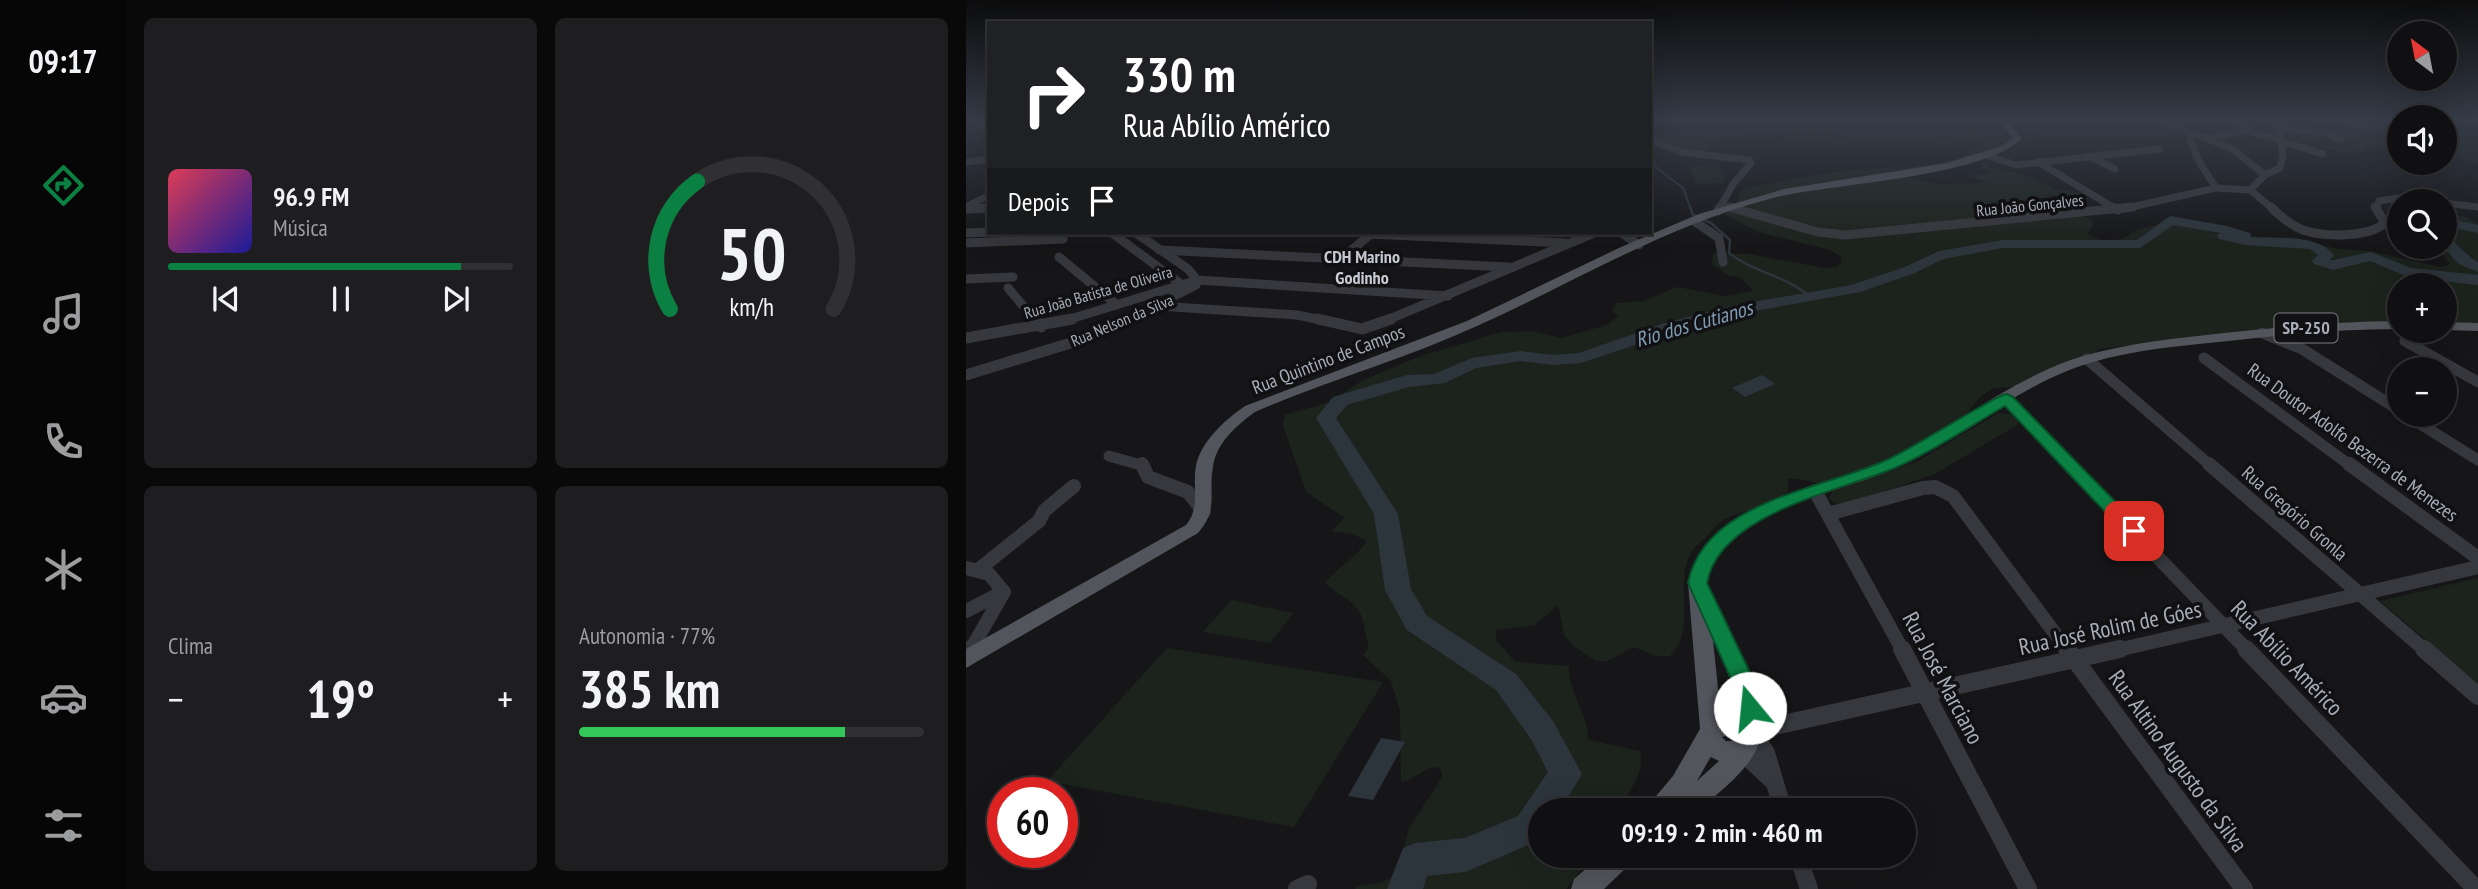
<!DOCTYPE html>
<html lang="pt">
<meta charset="utf-8">
<style>
body{margin:0;font-family:"PT Sans Narrow",sans-serif;background:#1e1e20;color:#f1f3f6;height:100vh;display:flex;flex-direction:column;font-size:26px;white-space:nowrap}
*{box-sizing:border-box;margin:0}
p{font-size:23px;color:#9c9d9f}
.icon{flex:none;width:38px;height:38px;fill:none;stroke:currentColor;stroke-width:2;stroke-linecap:round;stroke-linejoin:round}
.map{position:relative;flex:1;overflow:hidden}
.sheet{display:flex;flex-direction:column;gap:18px;padding:18px;background:#09090a;width:840px}
.sheet>*{flex:none}
.top-card{position:absolute;left:21px;top:21px;width:665px;height:214px;border-radius:0px;box-shadow:0 7px 28px #0002,0 0 0 2px #303032;background:#202124;color:#fff;overflow:hidden}
.needle{width:46px;rotate:328deg}
.tools{position:absolute;left:1421px;top:21px;display:grid;gap:14px}
.tools a{display:grid;place-items:center;width:70px;height:70px;border-radius:50%;background:#101012;box-shadow:0 7px 28px #0002,0 0 0 2px #303032;font-size:35px}
.speed{position:absolute;left:21px;top:777px;display:flex;gap:14px;font-size:35px;font-weight:700;text-align:center}
.speed>*{display:grid;place-content:center;width:91px;height:91px;border-radius:50%;background:#101012;box-shadow:0 7px 28px #0002,0 0 0 2px #303032;line-height:1}
.speed .limit{border:10px solid #d22;background:#fff;color:#111}
.pin{position:absolute;display:grid;place-items:center;width:60px;height:60px;color:#fff;margin:-30px;border-radius:14px;box-shadow:0 4px 10px #0006}
.me{position:absolute;width:77px;margin:-38px;rotate:343deg;stroke-linejoin:round;filter:drop-shadow(0 0 5px #0008)}
.turn{display:flex;align-items:center;gap:24px;height:147px;padding:0 21px;font-size:32px}
.turn .icon{width:91px;height:91px;stroke-width:2.5}
.turn b{display:block;font-size:49px;line-height:60px}
.then{display:flex;align-items:center;height:66px;padding:0 21px;background:#0003;gap:14px;font-size:26px}
.big{font-size:52px;font-weight:800;line-height:1.1}
.sheet .card{flex:1;display:flex;flex-direction:column;justify-content:center;gap:10px;min-width:0;padding:0 24px;border-radius:10px;background:#1e1e20}
.sheet .dial{align-items:center;gap:0}
.dial svg{height:182px;overflow:visible;fill:none;stroke:#303032;stroke-width:7;stroke-linecap:round;text-anchor:middle}
.dial text{fill:#f1f3f6;stroke:none}
.song{display:flex;align-items:center;gap:21px}
.cover{width:84px;height:84px;border-radius:10px;background:linear-gradient(135deg,hsl(350 70% 55%),hsl(240 70% 35%))}
.played{height:7px;border-radius:4px;background:linear-gradient(90deg,#0b8043 85%,#303032 85%)}
.keys{display:flex;justify-content:space-around;direction:ltr}
.heat{display:flex;justify-content:space-between;align-items:center;font-size:38px;direction:ltr}
.charge{height:10px;border-radius:5px;background:linear-gradient(90deg,#34c759 77%,#303032 0)}
.sheet .tiles{flex:1;display:grid;gap:18px;grid-template-columns:repeat(2,1fr)}
.trip{position:absolute;left:562px;top:798px;width:388px;height:70px;border-radius:35px;background:#101012;box-shadow:0 7px 28px #0002,0 0 0 2px #303032;font-weight:800;line-height:70px;text-align:center}
main{display:flex;flex:1;min-height:0}
.dock{display:flex;flex-direction:column;width:126px;justify-content:space-around;align-items:center;background:#060607;color:#9c9d9f}
.dock .icon{width:49px;height:49px}
.dock .selected{color:#0b8043}
.dock b{font-size:32px;color:#f1f3f6}
.map>svg:first-child{display:block}
.green{fill:#1c231d}
.water{fill:#2c353c}
.lines{fill:none;stroke-linecap:round;stroke-linejoin:round}
.stream-far1{stroke:#2c353c;stroke-width:2}
.stream{stroke:#2c353c;stroke-width:2.5}
.river{fill:#2c353c;fill-rule:evenodd}
.minor-far4{stroke:#37383d;stroke-width:7}
.minor-far3{stroke:#37383d;stroke-width:9}
.minor-far2{stroke:#37383d;stroke-width:11}
.minor-far1{stroke:#37383d;stroke-width:14}
.minor{stroke:#37383d;stroke-width:18}
.major{fill:#53555c;fill-rule:evenodd}
.route{fill:#0b8043;stroke:#07532c;stroke-width:2}
.labels{text-anchor:middle;stroke-width:7;stroke-linejoin:round;paint-order:stroke}
.far-street-label{font-size:16px;fill:#a8adb8;stroke:#111113}
.far-neighbourhood-label{font-size:18px;font-weight:bold;fill:#c9ccd4;stroke:#111113}
.shield{fill:#111113;stroke:#7b7e86;stroke-width:2}
.shield-label{font-size:18px;font-weight:bold;fill:#a8adb8}
.street-label{font-size:19px;fill:#a8adb8;stroke:#111113}
.water-label{font-size:21px;font-style:italic;fill:#7f9bb3;stroke:#111113}
.near-street-label{font-size:23px;fill:#a8adb8;stroke:#111113}
</style>
<main>
<nav class="dock">
<b>09:17</b>
<svg class="icon selected" aria-label="directions" viewBox="0 0 24 24"><path d="M12 3l9 9-9 9-9-9zM9 14v-3h6M13 9l2 2-2 2"/></svg>
<svg class="icon" aria-label="music" viewBox="0 0 24 24"><path d="M9 18V5l10-2v13"/><circle cx="6" cy="18" r="3"/><circle cx="16" cy="16" r="3"/></svg>
<svg class="icon" aria-label="phone" viewBox="0 0 24 24"><path d="M5 4h4l2 5-3 2q2 4 5 5l2-3 5 2v4C11 20 4 13 5 4z"/></svg>
<svg class="icon" aria-label="climate" viewBox="0 0 24 24"><path d="M12 3v18M4 7l16 10M4 17L20 7"/></svg>
<svg class="icon" aria-label="car" viewBox="0 0 24 24"><path d="M5 17H2v-5l4-1 3-4h7l3 4 3 1v5h-3M9 17h6M6 11h13"/><circle cx="7" cy="17" r="2"/><circle cx="17" cy="17" r="2"/></svg>
<svg class="icon" aria-label="filters" viewBox="0 0 24 24"><path d="M4 7h16M4 17h16"/><circle cx="9" cy="7" r="2"/><circle cx="15" cy="17" r="2"/></svg>
</nav>
<section class="sheet">
<div class="tiles">
<div class="card">
<div class="song"><i class="cover"></i><div><b>96.9 FM</b><p>Música</p></div></div>
<div class="played"></div>
<div class="keys"><svg class="icon" aria-label="previous" viewBox="0 0 24 24"><path d="M18 5L8 12l10 7zM5 5v14"/></svg><svg class="icon" aria-label="pause" viewBox="0 0 24 24"><path d="M8 5v14M16 5v14"/></svg><svg class="icon" aria-label="next" viewBox="0 0 24 24"><path d="M6 5l10 7-10 7zM19 5v14"/></svg></div>
</div>
<div class="card dial"><svg viewBox="0 0 100 80">
<path d="M14 69A42 42 0 1 1 86 69"/>
<path d="M14 69A42 42 0 0 1 26 13" stroke="#0b8043"/>
<text x="50" y="56" font-size="32" font-weight="700">50</text>
<text x="50" y="72" font-size="11">km/h</text>
</svg></div>
<div class="card"><p>Clima</p>
<div class="heat"><a>−</a><b class="big">19°</b><a>+</a></div>
</div>
<div class="card"><p>Autonomia · 77%</p><b class="big">385 km</b><div class="charge"></div></div>
</div>
</section>
<div class="map">
<svg width="1512" height="889" viewBox="0 0 1512 889">
<rect width="100%" height="100%" fill="#161618"/>
<path class="green" d="M734 121H821L809 123 808 129C782 141 763 132 737 138V141L746 146C728 160 709 142 690 146L684 160V132H712L726 128Z
M870 121H970L968 123 975 126 1045 137 1048 140 1032 149 936 176 971 184 1022 183 1004 176 1026 173 1011 164 1024 161 1022 167 1055 174 1089 189 1117 193 1119 195H1076L1088 198 1095 206 1092 208 1125 219 1127 225 1122 234 1140 243 1159 238 1168 231 1185 226 1196 225 1206 219 1219 220 1246 233 1336 240 1372 249 1403 251 1475 267 1484 264 1470 247H1479V212L1503 218 1512 224V326H1479V285H1433V323L1323 326 1133 349 1130 353 1066 376 1048 387 1027 388 1014 397 980 438 864 485C849 484 835 477 822 479V491C804 511 781 507 759 519 752 523 746 531 740 537 735 542 728 547 725 553 707 586 732 627 704 656H690L668 647 641 661H630L609 647 598 635 592 605 569 625 530 630V640L549 662 603 666C601 692 623 713 622 740L674 751C680 772 662 793 652 810H574V856H626L600 889H389L392 886 416 882 431 874 443 828 475 779 476 772 471 767C457 767 449 781 435 782L434 711 425 681 397 655 403 647C399 636 399 621 394 613 386 599 369 594 359 582 373 567 389 558 401 541L386 534 365 531 379 518 340 492 317 425 319 415 374 399V395L399 379 455 356 535 332 566 331 595 338 641 325 652 316 646 310 651 303 678 301 711 287 760 296 788 291 773 277 761 275 746 264 747 253 784 254 858 268 870 267 876 262 874 256 864 250 792 232 758 214 770 203 775 191 782 188C815 181 850 174 883 171 927 166 981 170 1020 145L1012 140C975 148 939 141 902 141 890 141 880 146 869 144L868 138 883 132 882 126Z
M1410 121H1433V137L1426 133 1417 139 1419 147 1415 149C1396 149 1376 157 1358 146L1388 144 1387 138 1349 126V124L1390 128 1410 127 1407 123Z
M1479 121H1512V165L1479 153Z
M752 165 760 183 730 184 724 166Z
M1032 413 1044 414 1052 420 1051 425 969 474 878 505 870 504 863 498 867 491 952 461Z
M1512 578V684L1414 601Z
M265 600 327 613 304 643 237 632Z
M201 648 417 682 328 827 81 781Z"/>
<path class="water" d="M796 375 809 384 779 397 766 388Z
M415 738 439 742 407 800 382 796Z"/>
<g class="lines">
<path class="stream-far1" d="M687 155 688 166 717 188 725 209"/>
<path class="stream" d="M724 207 727 215 745 223 764 240 763 253C788 273 820 275 844 297"/>
<path class="river" d="M1204 216 1261 226 1284 233 1285 237C1312 239 1349 233 1368 255L1364 260H1367L1405 252 1445 268 1512 275V285L1442 277 1404 261 1367 270 1348 264 1346 261 1352 255 1344 249 1280 245 1253 239 1251 236 1254 233 1207 225 1174 248H1037L977 259 949 273 894 292 772 314 711 331 615 363 587 365 555 361 510 368 479 383 443 387 381 405 370 418 432 514 445 589 461 616 550 674 587 721 616 774 594 810H574V840L499 872 461 876 457 889H421L437 848 449 843 499 838 552 816 582 772 565 739 530 690 441 630 419 590 408 514 350 418 367 397 441 375 468 374 506 358 555 351 587 355 613 353 699 323 764 306 885 285 939 267 973 251 1037 240H1171Z
M1479 218 1512 225V233L1479 226Z
M1479 237C1492 241 1499 256 1512 262V272L1493 264 1477 247H1479Z"/>
<path class="minor-far4" d="M1120 121H1159
M1196 121 1265 148 1299 175
M1269 121 1289 133 1357 154
M1374 121 1414 128
M23 124 17 128 23 131
M1312 128 1360 133 1375 140
M1224 138 1232 160 1250 188
M1245 138 1280 130
M684 139 715 152 783 160 785 163 767 184 753 209
M1019 155 1050 165 1193 149
M1123 156 1149 169
M0 162 23 159
M1072 162 1150 209
M1284 190 1307 209
M1479 203 1512 207
M0 207 23 195
M762 207 769 209
M0 209 23 208
M1157 209 1250 188 1284 190 1299 175 1314 168 1317 155 1311 121
M1410 209 1413 201 1432 198 1462 201"/>
<path class="minor-far3" d="M763 207 852 232 879 235 1167 207
M1147 207 1152 210
M1305 207C1314 216 1325 225 1337 230 1358 237 1401 238 1419 223L1409 207
M0 209 23 208
M752 211 754 207
M728 221 753 238 757 262
M0 233 23 232
M146 233 215 284
M656 233 673 245
M404 234 600 243
M0 243 97 239
M193 250 542 267
M93 257 151 305
M375 259 406 233
M0 279 47 277
M42 288 70 321
M192 306 331 315 360 321
M98 321 231 280 482 296
M159 321 230 285 231 280 222 269 170 233
M419 321 628 233"/>
<path class="minor-far2" d="M69 319 75 327
M352 319 396 329 425 319
M1296 333 1336 349 1433 410
M0 338 106 319
M1439 341 1512 382
M1238 358 1385 466
M1121 359 1245 466
M0 375 124 337 162 319
M1040 399 1104 466
M1440 415 1512 460
M143 456 178 466"/>
<path class="minor-far1" d="M176 464 182 477 222 492 238 512
M1102 464 1282 651
M1243 464 1460 651
M1383 464 1512 558
M849 491 937 651
M862 514 957 488 969 487 987 496 1102 651
M0 568 23 574 38 592 4 651
M12 570 73 521 78 511 108 486
M0 611 37 592
M1147 651 1512 567"/>
<path class="minor" d="M936 649 1062 889
M1101 649 1278 889
M1280 649 1510 889
M1458 649 1512 696
M0 658 5 649
M776 752 808 782
M817 810 800 753 786 731 1154 649
M832 856 843 889
M331 889 342 884"/>
<path class="major" d="M1033 121H1041L1056 138C1016 178 866 183 807 198 701 225 609 282 511 326 439 359 362 380 289 412 271 425 250 443 247 467 242 494 253 509 232 533L0 668V649L220 525C235 507 226 487 230 466 235 441 259 420 279 406L501 321 655 247 733 214 818 189 981 163 1036 146 1047 138Z
M1433 321V329C1373 329 1313 335 1253 342 1211 346 1168 350 1127 362 1057 382 1001 433 936 465 884 490 823 497 775 532 757 546 740 565 742 589 754 603 765 634 774 651 812 735 803 753 732 810H682L685 802 707 776 734 729 722 583C728 560 740 541 759 526 807 490 871 483 925 458 990 427 1047 377 1117 356 1163 343 1211 338 1258 333 1317 327 1374 321 1433 321ZM747 640 767 686 774 718 765 715 755 717ZM765 735 773 737 770 741H760L756 737ZM745 757 753 761 731 781 744 758Z
M1479 322 1512 323V331L1479 330Z
M635 856H667L663 865 638 889H605L608 879Z"/>
</g>
<linearGradient id="sky" x2="0" y2="1"><stop stop-color="#0c0c0d"/><stop offset="0.49" stop-color="#363c48"/><stop offset="1" stop-color="#363c48" stop-opacity="0"/></linearGradient>
<rect width="1512" height="245" fill="url(#sky)"/>
<path class="route" d="M1040 394 1046 396 1174 527 1177 531 1174 536H1162L1039 406C1004 426 968 451 931 467 875 491 753 513 741 583L789 683 795 708 792 715 784 718 776 715 767 683 722 583C738 500 859 489 923 459 951 445 979 427 1007 411 1018 406 1029 397 1040 394Z"/>
<g class="labels">
<g class="far-street-label">
<text transform="translate(1064 205) rotate(-6)" y="6">Rua João Gonçalves</text>
<text transform="translate(132 292) rotate(-16)" y="6">Rua João Batista de Oliveira</text>
<text transform="translate(156 320) rotate(-23)" y="6">Rua Nelson da Silva</text>
</g>
<g class="far-neighbourhood-label">
<text x="396" y="263">CDH Marino<tspan x="396" dy="21">Godinho</tspan></text>
</g>
<rect class="shield" x="1308.5" y="313.5" width="63" height="29" rx="5"/>
<g class="shield-label">
<text x="1340" y="334">SP-250</text>
</g>
<g class="street-label">
<text transform="translate(362 359) rotate(-21)" y="7">Rua Quintino de Campos</text>
<text transform="translate(1387 442) rotate(36)" y="7">Rua Doutor Adolfo Bezerra de Menezes</text>
<text transform="translate(1329 513) rotate(41)" y="7">Rua Gregório Gronla</text>
</g>
<g class="water-label">
<text transform="translate(728 324) rotate(-16)" y="7">Rio dos Cutianos</text>
</g>
<g class="near-street-label">
<text transform="translate(1144 628) rotate(-12)" y="8">Rua José Rolim de Góes</text>
<text transform="translate(1321 658) rotate(46)" y="8">Rua Abílio Américo</text>
<text transform="translate(977 678) rotate(62)" y="8">Rua José Marciano</text>
<text transform="translate(1212 761) rotate(54)" y="8">Rua Altino Augusto da Silva</text>
</g>
</g>
</svg>
<div class="tools">
<a><svg class="needle" viewBox="-14 -14 28 28"><path d="M0-13l5 13h-10z" fill="#e53935"/><path d="M0 13l5-13h-10z" fill="#9c9d9f"/></svg></a>
<a><svg class="icon" aria-label="sound" viewBox="0 0 24 24"><path d="M4 9h4l5-4v14l-5-4H4zM17 9q2 3 0 6"/></svg></a>
<a><svg class="icon" aria-label="search" viewBox="0 0 24 24"><circle cx="10" cy="10" r="6"/><path d="M15 15l6 6"/></svg></a>
<a>+</a>
<a>−</a>
</div>
<div class="speed"><div class="limit">60</div></div>
<div class="pin" style="left:1168px;top:531px;background:#d93025"><svg class="icon" aria-label="arrive" viewBox="0 0 24 24"><path d="M6 21V4h12l-3 4 3 4H6"/></svg></div>
<svg class="me" style="left:784px;top:708px" viewBox="-20 -20 40 40"><circle r="19" fill="#fff"/><path d="M0-13L10 11 0 6-10 11z" fill="#0b8043"/></svg>
<div class="trip">09:19 · 2 min · 460 m</div>
<div class="top-card">
<div class="turn"><svg class="icon" aria-label="right" viewBox="0 0 24 24"><path d="M7 20v-9h11M14 6l5 5-5 5"/></svg><div><b>330 m</b>Rua Abílio Américo</div></div>
<div class="then">Depois<svg class="icon" aria-label="arrive" viewBox="0 0 24 24"><path d="M6 21V4h12l-3 4 3 4H6"/></svg></div>
</div>
</div>
</main>
